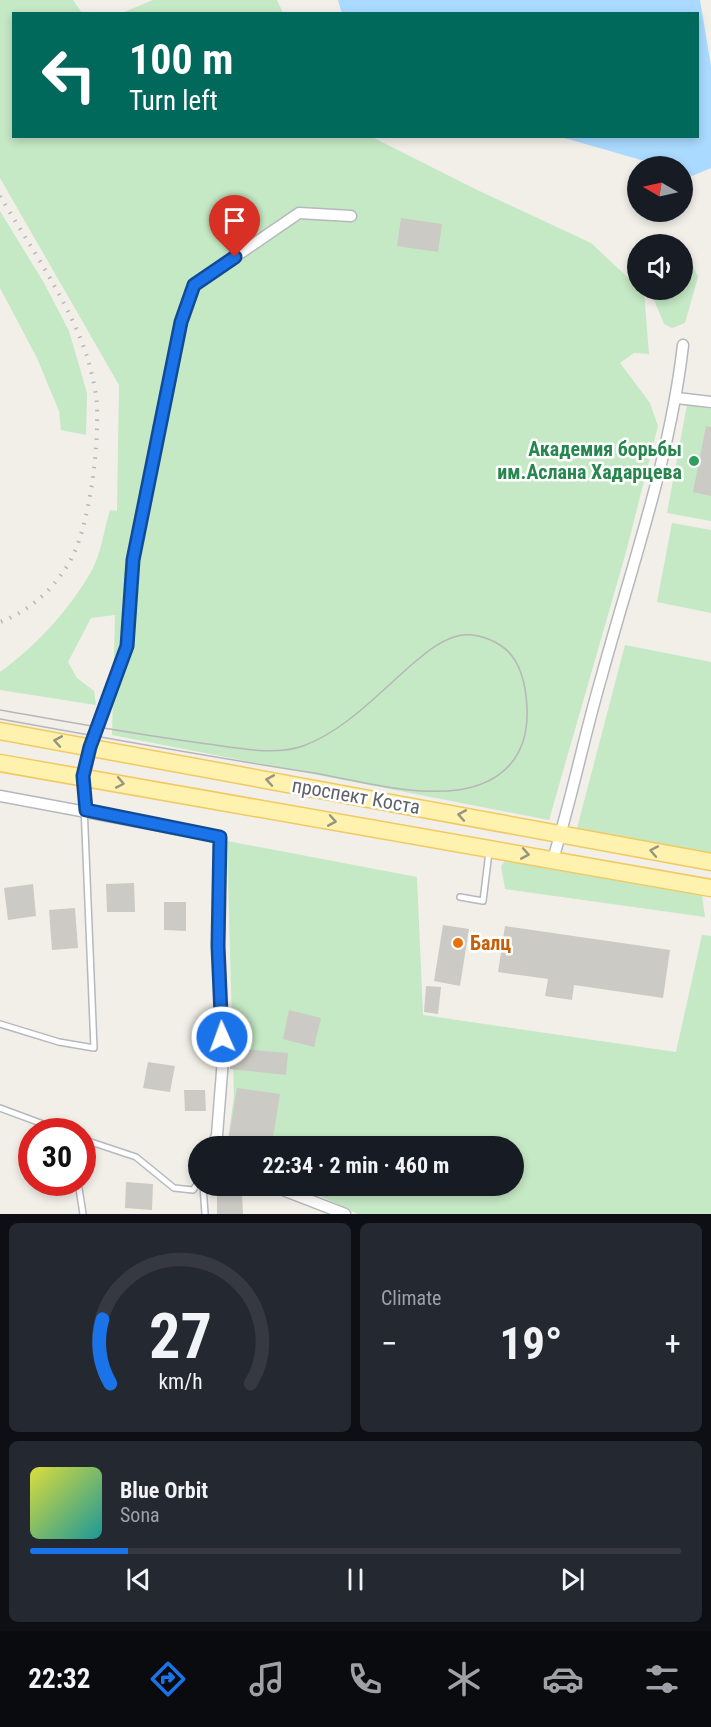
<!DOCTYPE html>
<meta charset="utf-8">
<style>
body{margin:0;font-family:"Roboto Condensed",sans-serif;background:#242831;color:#f1f3f6;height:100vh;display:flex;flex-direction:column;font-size:22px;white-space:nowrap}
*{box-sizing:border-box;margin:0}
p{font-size:20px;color:#9ea1a6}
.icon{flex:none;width:33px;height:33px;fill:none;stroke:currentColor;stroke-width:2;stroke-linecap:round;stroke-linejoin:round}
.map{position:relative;height:1214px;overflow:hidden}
.details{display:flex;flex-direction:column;gap:9px;padding:9px;background:#0d0f14;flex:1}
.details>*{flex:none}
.banner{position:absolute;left:12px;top:12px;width:687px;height:126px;border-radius:0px;box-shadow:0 3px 9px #0003;background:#00695c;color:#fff;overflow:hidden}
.needle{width:39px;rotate:279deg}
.tools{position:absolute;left:627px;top:156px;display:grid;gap:12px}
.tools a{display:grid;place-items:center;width:66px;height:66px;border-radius:50%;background:#171b24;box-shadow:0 3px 9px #0003;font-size:30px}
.speed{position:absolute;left:18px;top:1118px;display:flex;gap:12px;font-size:30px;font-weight:700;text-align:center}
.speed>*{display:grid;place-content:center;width:78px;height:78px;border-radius:50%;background:#171b24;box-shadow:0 3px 9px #0003;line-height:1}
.speed .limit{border:9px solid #d22;background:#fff;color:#111}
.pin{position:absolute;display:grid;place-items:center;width:51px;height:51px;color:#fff;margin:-62px -26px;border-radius:50% 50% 50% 0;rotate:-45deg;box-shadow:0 0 6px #0007}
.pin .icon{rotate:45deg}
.me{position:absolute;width:66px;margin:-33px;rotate:358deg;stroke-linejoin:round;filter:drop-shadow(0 0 4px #0008)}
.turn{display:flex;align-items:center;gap:21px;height:126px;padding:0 18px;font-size:27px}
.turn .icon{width:78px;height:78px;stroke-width:2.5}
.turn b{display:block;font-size:42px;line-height:51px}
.big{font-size:45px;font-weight:700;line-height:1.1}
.details .tile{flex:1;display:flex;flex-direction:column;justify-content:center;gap:9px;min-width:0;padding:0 21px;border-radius:9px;background:#242831}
.details .dial{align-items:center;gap:0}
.dial svg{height:156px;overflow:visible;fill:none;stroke:#363941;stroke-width:7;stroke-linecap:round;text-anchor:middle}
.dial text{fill:#f1f3f6;stroke:none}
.song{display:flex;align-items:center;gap:18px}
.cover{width:72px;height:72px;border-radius:9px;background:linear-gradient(135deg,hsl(60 70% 55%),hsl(180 70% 35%))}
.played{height:6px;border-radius:3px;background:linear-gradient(90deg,#1a73e8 15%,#363941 15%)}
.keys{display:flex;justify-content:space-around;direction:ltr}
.heat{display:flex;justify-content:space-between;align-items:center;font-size:33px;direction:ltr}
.details .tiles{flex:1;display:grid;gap:9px;grid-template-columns:1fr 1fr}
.tile:last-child{grid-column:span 2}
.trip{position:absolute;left:188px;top:1136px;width:336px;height:60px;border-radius:30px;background:#171b24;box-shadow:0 3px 9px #0003;font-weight:700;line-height:60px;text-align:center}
.tab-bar{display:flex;height:96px;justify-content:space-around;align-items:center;background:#090b0e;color:#9ea1a6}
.tab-bar .icon{width:42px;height:42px}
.tab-bar .active{color:#1a73e8}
.tab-bar b{font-size:27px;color:#f1f3f6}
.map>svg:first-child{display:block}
.green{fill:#c5e8c5}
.water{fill:#aadaff}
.building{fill:#cccac5}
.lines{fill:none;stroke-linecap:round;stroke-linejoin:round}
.lane-casing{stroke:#b5b8bc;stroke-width:8}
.street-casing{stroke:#b5b8bc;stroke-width:13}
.primary-casing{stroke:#f2c960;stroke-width:19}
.lane{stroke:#fff;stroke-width:5}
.street{stroke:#fff;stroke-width:10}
.primary{stroke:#fff2af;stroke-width:16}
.tram{stroke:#b6b7b8;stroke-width:1.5}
.rail{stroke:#b6b7b8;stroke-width:4;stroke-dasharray:1.5 8;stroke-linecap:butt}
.oneway{stroke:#979581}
.route-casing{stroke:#114b97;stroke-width:15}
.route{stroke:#1a73e8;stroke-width:10}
.leisure-dot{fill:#2e9e5b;stroke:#fff;stroke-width:2}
.food-dot{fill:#e8710a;stroke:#fff;stroke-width:2}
.labels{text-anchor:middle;stroke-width:5;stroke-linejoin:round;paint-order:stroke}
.leisure-label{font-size:20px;font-weight:bold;fill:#27864d;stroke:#fff;text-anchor:end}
.street-label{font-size:20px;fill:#5f6368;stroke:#fff}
.food-label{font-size:20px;font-weight:bold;fill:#c56008;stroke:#fff;text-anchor:start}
</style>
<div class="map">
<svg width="711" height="1214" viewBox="0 0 711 1214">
<rect width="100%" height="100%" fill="#f1efe8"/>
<path class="green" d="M0 0H73L82 13 14 14V136L372 137 475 189 591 243 637 286 638 290 644 292 649 354 634 353 620 363 650 403 658 426 626 552 549 820 112 735 115 615 91 618 68 662 77 678 94 691 96 705 0 690V672C35 647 69 610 91 572 101 555 104 529 110 510L117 511 119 385 0 178Z
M153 0H277L283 13H122Z
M0 211 44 283 69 331 87 393 86 435 61 430 59 411 37 358 0 288Z
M683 259 690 260 698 277 685 323 672 328 664 324 650 290H682Z
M687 405 711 409V521L667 513Z
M672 523 711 530V613L657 602Z
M625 645 711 662V857L576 832Z
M227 841 417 877 423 1015 676 1052 702 935 711 936V1214H358L298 1185H513V1146H227L234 1096Z
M505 861 702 895 705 917 505 889 501 866Z"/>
<path class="water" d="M338 0H700L711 66V168L692 176 683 173 682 166H662L561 137 698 136V14H342Z"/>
<path class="building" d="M401 218 442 224 438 252 397 246Z
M706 426 711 427V496L693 492Z
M134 883 135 912H107L106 884Z
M33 884 36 916 8 920 4 888Z
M164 902H186V931L164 930Z
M75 908 78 948 52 950 49 910Z
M443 925 469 929 460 986 434 981Z
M505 926 670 950 663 998 574 985 572 1000 545 996 548 979 498 972Z
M426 986 441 987 438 1014 424 1012Z
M289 1010 321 1018 314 1047 283 1039Z
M230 1048 288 1053 286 1075 230 1069Z
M148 1062 175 1066 170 1092 143 1088Z
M237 1088 280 1094 272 1144 229 1137Z
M184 1090H205L206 1111H185Z
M58 1182H70L71 1194 60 1196Z
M126 1182 153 1184 152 1210 125 1208Z
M242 1194 243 1214H217V1195Z"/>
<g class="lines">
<g class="lane-casing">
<path id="lane" d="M460 897 483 901 489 852
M0 1024 59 1042 94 1048 83 781
M0 1108 62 1131
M82 1139 136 1157 174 1188 193 1190 198 1183
M78 1182 83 1214
M203 1185 205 1214"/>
</g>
<g class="street-casing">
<path id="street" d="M677 398 711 402
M83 776 90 747 127 646 133 560 181 322 194 285 299 213 351 216
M0 796 220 837 218 946 223 1059 217 1135 213 1146
M553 859C572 798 584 736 602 675 632 565 670 458 683 345
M260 1185 283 1190 345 1214"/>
</g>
<g class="primary-casing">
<path id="primary" d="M0 731 711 862
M0 763 711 888"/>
</g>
<use href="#lane" class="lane"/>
<use href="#street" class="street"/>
<use href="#primary" class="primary"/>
<path class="tram" d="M0 710C69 722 138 735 208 744 238 748 274 756 303 746 344 731 377 695 409 667 423 655 436 643 454 637 469 632 486 636 500 645 521 658 526 685 527 708 529 755 504 783 458 790 412 796 360 781 314 773 209 757 105 738 0 719"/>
<path class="rail" d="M0 196C29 245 72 306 88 360 92 374 96 391 97 405 99 444 90 527 70 561 54 589 30 611 0 622"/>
</g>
<defs><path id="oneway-chevron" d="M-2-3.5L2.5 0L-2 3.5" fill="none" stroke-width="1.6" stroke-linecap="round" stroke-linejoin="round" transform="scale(1.5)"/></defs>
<g class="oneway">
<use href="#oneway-chevron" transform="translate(58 741) rotate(-170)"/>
<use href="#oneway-chevron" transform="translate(270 780) rotate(-170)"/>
<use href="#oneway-chevron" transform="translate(120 783) rotate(11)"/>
<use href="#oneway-chevron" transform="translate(462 815) rotate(-170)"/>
<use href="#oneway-chevron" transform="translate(332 821) rotate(10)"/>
<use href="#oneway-chevron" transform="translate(654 851) rotate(-169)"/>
<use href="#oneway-chevron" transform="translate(525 854) rotate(10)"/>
</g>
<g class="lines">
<g class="route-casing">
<path id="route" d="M222 1037 218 946 220 837 86 810 83 776 90 747 127 646 133 560 181 322 194 285 235 257"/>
</g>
<use href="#route" class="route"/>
</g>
<circle class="leisure-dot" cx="694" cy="461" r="6"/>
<circle class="food-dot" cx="458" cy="943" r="6"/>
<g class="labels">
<g class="leisure-label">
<text x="682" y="456">Академия борьбы<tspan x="682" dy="23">им.Аслана Хадарцева</tspan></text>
</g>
<g class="street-label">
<text transform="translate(356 796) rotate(10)" y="7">проспект Коста</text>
</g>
<g class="food-label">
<text x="470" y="950">Балц</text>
</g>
</g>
</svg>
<div class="tools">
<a><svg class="needle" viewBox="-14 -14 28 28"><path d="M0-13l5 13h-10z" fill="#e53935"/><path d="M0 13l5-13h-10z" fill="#9ea1a6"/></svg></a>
<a><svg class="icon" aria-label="sound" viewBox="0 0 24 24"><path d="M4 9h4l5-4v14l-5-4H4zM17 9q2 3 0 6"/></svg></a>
</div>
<div class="speed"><div class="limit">30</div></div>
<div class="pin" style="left:235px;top:257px;background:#d93025"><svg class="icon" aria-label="arrive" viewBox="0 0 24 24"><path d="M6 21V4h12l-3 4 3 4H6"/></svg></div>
<svg class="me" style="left:222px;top:1037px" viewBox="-20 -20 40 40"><circle r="17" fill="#1a73e8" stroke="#fff" stroke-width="3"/><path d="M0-11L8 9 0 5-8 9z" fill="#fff"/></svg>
<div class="trip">22:34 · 2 min · 460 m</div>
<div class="banner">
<div class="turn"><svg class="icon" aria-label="left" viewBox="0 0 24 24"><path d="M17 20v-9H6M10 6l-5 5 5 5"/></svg><div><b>100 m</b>Turn left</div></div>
</div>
</div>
<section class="details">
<div class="tiles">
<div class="tile dial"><svg viewBox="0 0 100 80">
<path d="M14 69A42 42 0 1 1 86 69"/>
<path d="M14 69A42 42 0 0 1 10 36" stroke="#1a73e8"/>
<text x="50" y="56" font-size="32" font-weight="700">27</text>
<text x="50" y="72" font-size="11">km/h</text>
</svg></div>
<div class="tile"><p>Climate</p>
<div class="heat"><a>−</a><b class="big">19°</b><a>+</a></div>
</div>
<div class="tile">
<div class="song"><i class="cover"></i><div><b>Blue Orbit</b><p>Sona</p></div></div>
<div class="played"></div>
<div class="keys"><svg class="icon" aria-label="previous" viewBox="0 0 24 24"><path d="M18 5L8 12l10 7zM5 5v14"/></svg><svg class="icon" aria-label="pause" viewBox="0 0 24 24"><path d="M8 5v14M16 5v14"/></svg><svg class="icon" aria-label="next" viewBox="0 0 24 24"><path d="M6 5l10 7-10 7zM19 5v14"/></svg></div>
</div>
</div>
</section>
<nav class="tab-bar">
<b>22:32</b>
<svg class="icon active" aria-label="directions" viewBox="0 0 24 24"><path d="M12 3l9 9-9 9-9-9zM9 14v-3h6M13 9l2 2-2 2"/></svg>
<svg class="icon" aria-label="music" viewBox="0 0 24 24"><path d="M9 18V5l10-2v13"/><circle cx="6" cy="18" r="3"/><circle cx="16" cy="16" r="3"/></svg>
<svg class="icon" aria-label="phone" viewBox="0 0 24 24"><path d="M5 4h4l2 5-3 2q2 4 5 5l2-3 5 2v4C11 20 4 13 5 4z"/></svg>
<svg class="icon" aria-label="climate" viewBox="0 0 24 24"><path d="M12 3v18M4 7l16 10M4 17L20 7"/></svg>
<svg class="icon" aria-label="car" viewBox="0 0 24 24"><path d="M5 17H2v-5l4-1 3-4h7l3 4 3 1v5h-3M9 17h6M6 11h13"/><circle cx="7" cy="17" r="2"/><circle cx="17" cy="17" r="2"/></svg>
<svg class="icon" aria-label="filters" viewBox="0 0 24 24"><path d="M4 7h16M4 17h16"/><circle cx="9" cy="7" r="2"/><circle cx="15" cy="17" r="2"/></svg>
</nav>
